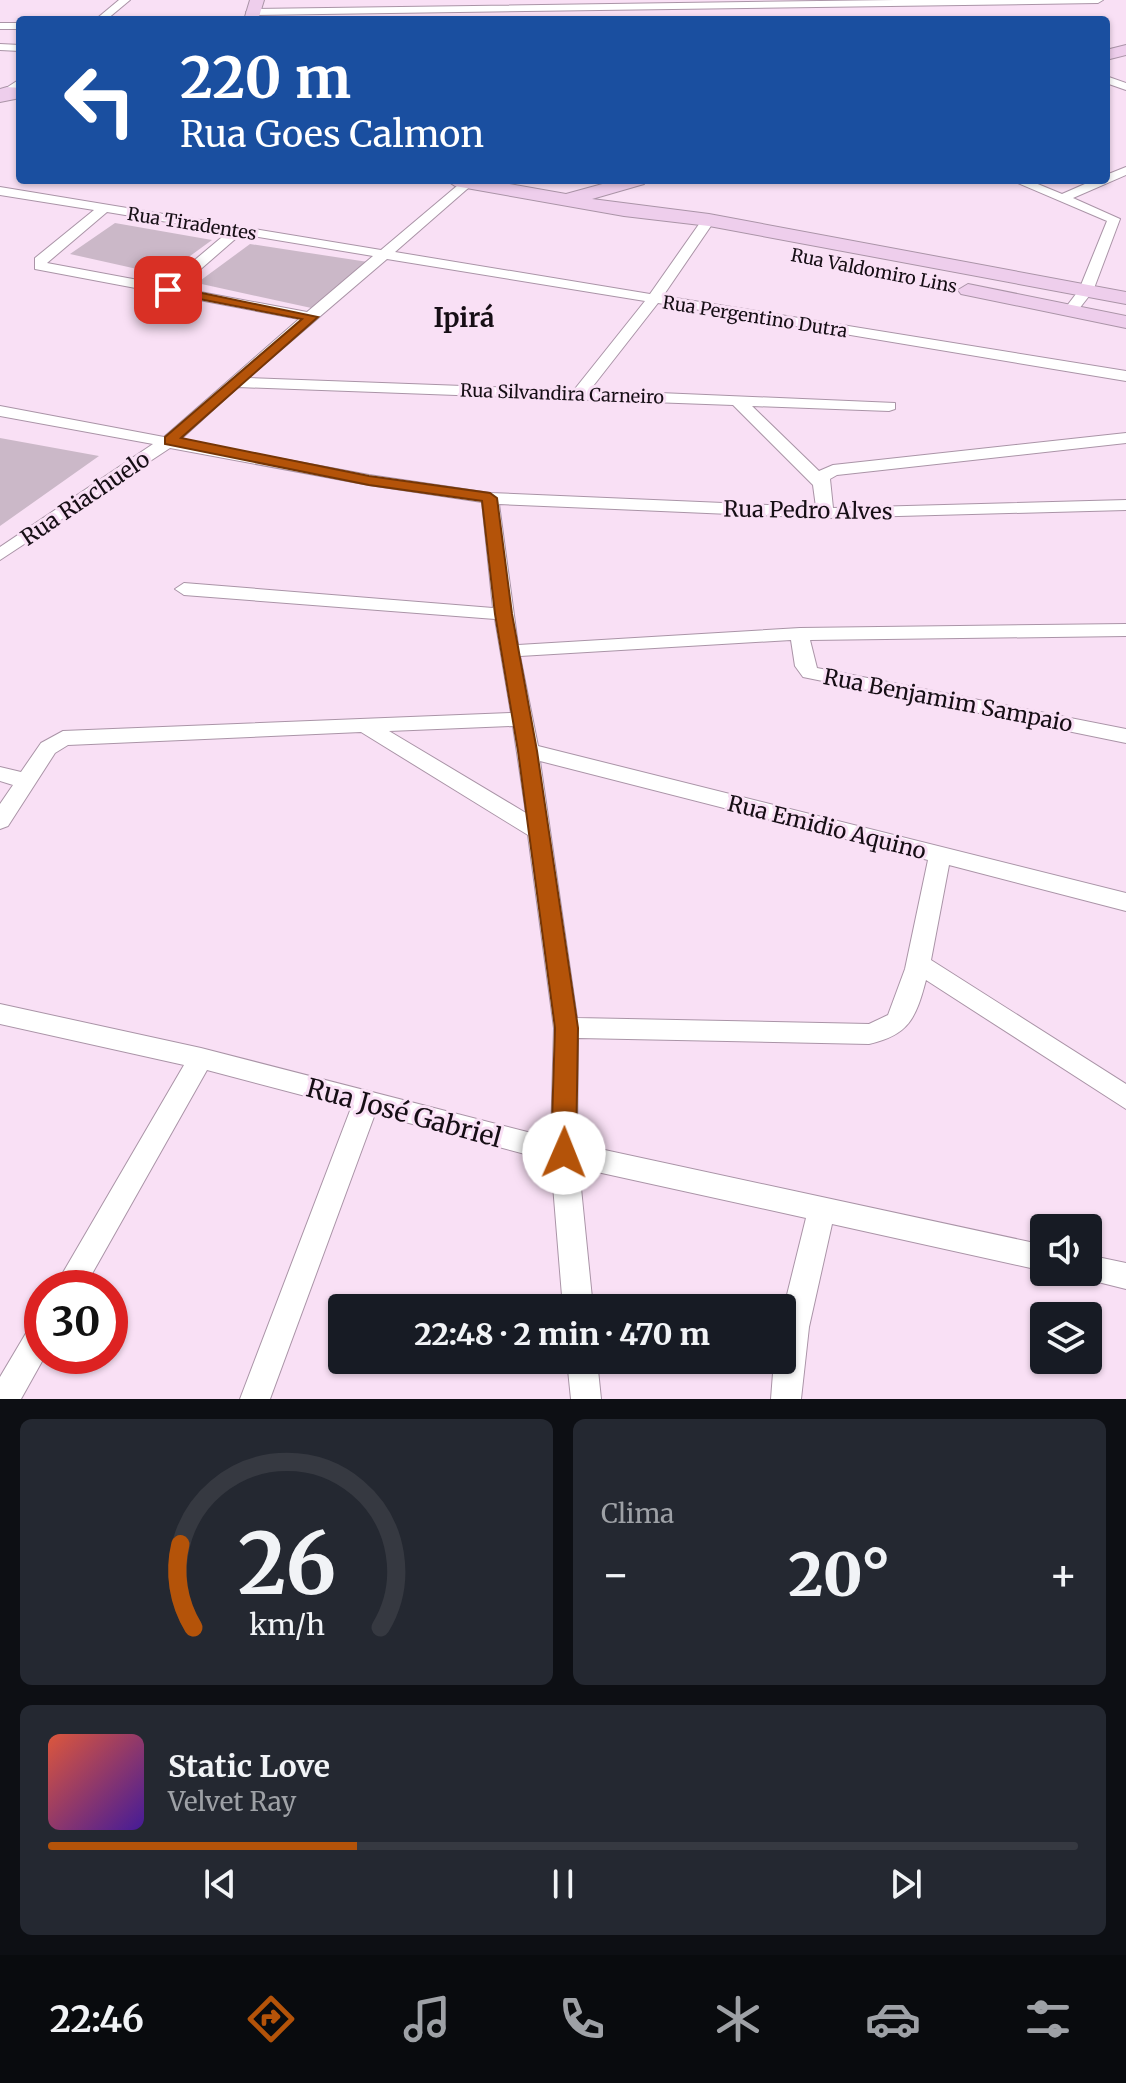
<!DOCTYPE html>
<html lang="pt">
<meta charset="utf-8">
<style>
body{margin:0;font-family:Merriweather,serif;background:#242831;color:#f1f3f6;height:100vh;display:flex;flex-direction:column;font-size:30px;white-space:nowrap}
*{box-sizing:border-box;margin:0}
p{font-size:26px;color:#9ea1a6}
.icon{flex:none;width:44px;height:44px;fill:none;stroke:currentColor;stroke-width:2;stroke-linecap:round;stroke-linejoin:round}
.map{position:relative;height:1399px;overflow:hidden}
.side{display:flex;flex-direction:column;gap:20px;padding:20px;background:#0d0f14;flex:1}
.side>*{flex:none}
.hud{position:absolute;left:16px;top:16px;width:1094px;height:168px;border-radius:8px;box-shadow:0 2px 6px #0004;background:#1a4fa0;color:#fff;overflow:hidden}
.tools{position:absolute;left:1030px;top:1214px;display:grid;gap:16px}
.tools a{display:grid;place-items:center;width:72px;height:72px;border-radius:8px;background:#171b24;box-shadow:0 2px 6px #0004;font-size:40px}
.speed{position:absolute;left:24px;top:1270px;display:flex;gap:16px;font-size:40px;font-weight:700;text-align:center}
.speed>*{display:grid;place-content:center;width:104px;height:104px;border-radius:50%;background:#171b24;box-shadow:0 2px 6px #0004;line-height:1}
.speed .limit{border:12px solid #d22;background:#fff;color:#111}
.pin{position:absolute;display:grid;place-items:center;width:68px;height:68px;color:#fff;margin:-34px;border-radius:16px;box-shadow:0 4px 12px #0006}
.me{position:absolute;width:88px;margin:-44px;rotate:1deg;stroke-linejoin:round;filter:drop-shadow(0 0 6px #0008)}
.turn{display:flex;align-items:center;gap:28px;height:168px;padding:0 32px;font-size:36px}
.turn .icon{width:104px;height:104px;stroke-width:2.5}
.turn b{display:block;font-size:56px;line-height:68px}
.big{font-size:60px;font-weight:800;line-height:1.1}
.side .widget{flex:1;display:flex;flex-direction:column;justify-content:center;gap:12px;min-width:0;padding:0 28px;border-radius:12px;background:#242831}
.side .dial{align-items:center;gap:0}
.dial svg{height:208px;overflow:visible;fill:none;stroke:#363941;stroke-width:7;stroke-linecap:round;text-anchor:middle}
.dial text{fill:#f1f3f6;stroke:none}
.song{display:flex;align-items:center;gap:24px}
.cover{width:96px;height:96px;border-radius:12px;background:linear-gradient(135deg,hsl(10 70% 55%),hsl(260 70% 35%))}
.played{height:8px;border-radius:4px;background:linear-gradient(90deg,#b45309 30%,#363941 30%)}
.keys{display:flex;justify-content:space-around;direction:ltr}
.heat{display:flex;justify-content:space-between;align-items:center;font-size:44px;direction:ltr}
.side .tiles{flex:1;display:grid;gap:20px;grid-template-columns:1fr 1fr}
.widget:last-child{grid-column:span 2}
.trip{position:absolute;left:328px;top:1294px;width:468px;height:80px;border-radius:8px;background:#171b24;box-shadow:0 2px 6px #0004;font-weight:800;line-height:80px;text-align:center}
.menu{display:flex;height:128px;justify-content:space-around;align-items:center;background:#090b0e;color:#9ea1a6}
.menu .icon{width:56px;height:56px}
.menu .current{color:#b45309}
.menu b{font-size:36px;color:#f1f3f6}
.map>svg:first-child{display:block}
.green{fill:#cbb8c8}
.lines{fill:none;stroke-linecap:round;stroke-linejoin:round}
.street-casing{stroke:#aa94a7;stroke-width:2}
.secondary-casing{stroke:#aa94a7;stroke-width:2}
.street{fill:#fff;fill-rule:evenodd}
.secondary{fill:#eeceec;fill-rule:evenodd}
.route{fill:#b45309;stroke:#753606;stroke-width:2}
.labels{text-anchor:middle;stroke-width:6;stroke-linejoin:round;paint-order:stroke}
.far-street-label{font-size:18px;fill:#160e15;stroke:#f9e0f5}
.street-label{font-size:22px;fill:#160e15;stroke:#f9e0f5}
.far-district-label{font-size:26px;font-weight:bold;fill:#160e15;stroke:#f9e0f5}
.near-street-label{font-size:26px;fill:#160e15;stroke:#f9e0f5}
</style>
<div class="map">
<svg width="1126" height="1399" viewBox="0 0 1126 1399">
<rect width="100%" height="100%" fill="#f9e0f5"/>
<path class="green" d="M115 223 212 240 164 275 70 254Z
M250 244 368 262 316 309 197 283Z
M0 438 99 456 0 526Z"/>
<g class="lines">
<g class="street-casing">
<path id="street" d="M119 0H130L106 20H95Z
M895 0H1103L1098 3 251 15 246 12 251 9Z
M0 23H20V29H0Z
M0 44 20 45V51L0 50Z
M1106 76 1126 83V90L1106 83Z
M20 79V87L11 94H3V90Z
M1126 167V175L1073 198 1120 219 1093 291 1075 314H1065L1063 311 1079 290 1107 221 1011 180H1028L1062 194 1094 180H1106V175Z
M464 180 474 183 395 252 650 294 704 217 709 216 715 220 663 296 1126 371V381L658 303 590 390 895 403V409L889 411 752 406 819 471 833 465 1126 433V443L837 475 830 479 833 508 1126 500V510L825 518 499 504 518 645 800 628 1126 624V636L810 640 817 668 1126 729V743L803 677 795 666 791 640 520 656 538 746 1126 893V911L949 865 931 960 1126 1084V1109L926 980C916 1018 909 1035 869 1044L578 1038 577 1144 1044 1245V1271L832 1224 809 1327 801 1399H771L774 1360H782V1315L806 1218 579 1168 593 1308H563L551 1161 375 1114 270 1399H240L351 1108 207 1070 84 1288H54L184 1065 0 1024V1004L201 1048 551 1138 554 1028 528 835 361 732 68 745 55 753 8 826 0 829V804L13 785 0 781V767L21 772 41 743 63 731 511 713 495 619 184 595 175 589 184 583 493 608 482 502 369 485 170 448 0 560V547L153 444 0 416V406L164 437 299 319 35 269V258L94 210 0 195V187L381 250ZM107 212 228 232 165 285 47 263ZM241 234 373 256 307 312 179 288ZM387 259 645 301 574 390 248 378ZM238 387 733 405 813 485 816 507 490 493 369 475 180 440ZM513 726 526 813 389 731ZM540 761 928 860 905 969 888 1015 869 1024 577 1018Z
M1088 1255 1126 1263V1289L1078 1277 1076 1272H1088Z
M42 1319V1356H45L21 1399H0V1377L32 1323Z
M567 1360H597L601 1399H571Z"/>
</g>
<g class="secondary-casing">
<path id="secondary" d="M250 0H264L258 20H244Z
M1126 45V55L1106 60V50Z
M7 87 20 88V98L0 102V89Z
M446 180H486L566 194 617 180H647L644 184 592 199 709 214 1126 292V304L709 226 624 216 455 186Z
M968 284 1126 316V328L961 294 958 290Z"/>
</g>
<use href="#street" class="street"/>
<use href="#secondary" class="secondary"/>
</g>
<path class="route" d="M168 286 318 317 181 438 369 476 490 493 497 498 512 614 537 751 578 1028 576 1153 572 1161 564 1164 555 1161 551 1153 555 1028 518 751 495 614 482 501 369 485 165 444V437L302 319 163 292 161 290Z"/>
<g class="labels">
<g class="far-street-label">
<text transform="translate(192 224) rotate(9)" y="6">Rua Tiradentes</text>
<text transform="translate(874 271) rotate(11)" y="6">Rua Valdomiro Lins</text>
<text transform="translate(755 317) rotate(9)" y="6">Rua Pergentino Dutra</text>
<text transform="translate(562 394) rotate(2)" y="6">Rua Silvandira Carneiro</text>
</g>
<g class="street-label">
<text transform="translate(85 498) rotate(-34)" y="8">Rua Riachuelo</text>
<text transform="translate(808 510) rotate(1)" y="8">Rua Pedro Alves</text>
<text transform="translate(948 700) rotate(11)" y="8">Rua Benjamim Sampaio</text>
<text transform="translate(827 827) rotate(14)" y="8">Rua Emidio Aquino</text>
</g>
<g class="far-district-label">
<text x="464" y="327">Ipirá</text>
</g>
<g class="near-street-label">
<text transform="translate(404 1113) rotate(15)" y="9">Rua José Gabriel</text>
</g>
</g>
</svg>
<div class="tools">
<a><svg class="icon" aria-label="sound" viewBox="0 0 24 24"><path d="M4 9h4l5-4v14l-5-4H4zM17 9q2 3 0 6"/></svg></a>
<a><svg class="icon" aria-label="layers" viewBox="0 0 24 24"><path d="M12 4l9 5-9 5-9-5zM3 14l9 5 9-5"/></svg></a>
</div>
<div class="speed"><div class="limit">30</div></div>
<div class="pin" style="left:168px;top:290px;background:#d93025"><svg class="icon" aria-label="arrive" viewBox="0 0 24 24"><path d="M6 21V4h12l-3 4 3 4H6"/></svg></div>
<svg class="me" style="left:564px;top:1153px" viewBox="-20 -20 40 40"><circle r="19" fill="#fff"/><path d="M0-13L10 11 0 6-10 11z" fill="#b45309"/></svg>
<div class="trip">22:48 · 2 min · 470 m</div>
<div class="hud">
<div class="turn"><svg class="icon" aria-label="left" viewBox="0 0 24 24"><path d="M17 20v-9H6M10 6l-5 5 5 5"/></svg><div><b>220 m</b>Rua Goes Calmon</div></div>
</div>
</div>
<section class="side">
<div class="tiles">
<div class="widget dial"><svg viewBox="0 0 100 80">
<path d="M14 69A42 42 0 1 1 86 69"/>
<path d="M14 69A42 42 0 0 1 9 37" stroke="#b45309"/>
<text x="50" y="56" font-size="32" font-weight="700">26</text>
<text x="50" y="72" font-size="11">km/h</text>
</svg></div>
<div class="widget"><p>Clima</p>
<div class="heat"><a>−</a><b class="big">20°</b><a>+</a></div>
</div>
<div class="widget">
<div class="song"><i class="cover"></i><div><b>Static Love</b><p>Velvet Ray</p></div></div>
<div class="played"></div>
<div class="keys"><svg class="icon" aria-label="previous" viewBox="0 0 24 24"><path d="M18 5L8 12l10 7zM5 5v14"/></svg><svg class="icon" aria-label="pause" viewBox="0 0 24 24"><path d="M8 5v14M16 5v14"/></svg><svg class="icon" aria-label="next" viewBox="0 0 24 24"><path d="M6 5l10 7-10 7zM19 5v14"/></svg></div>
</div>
</div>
</section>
<nav class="menu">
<b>22:46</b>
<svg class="icon current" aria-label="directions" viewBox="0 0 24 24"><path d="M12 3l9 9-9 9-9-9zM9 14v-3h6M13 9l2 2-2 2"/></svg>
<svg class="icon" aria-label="music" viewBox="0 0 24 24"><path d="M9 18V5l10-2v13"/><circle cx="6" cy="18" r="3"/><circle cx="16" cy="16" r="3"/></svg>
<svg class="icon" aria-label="phone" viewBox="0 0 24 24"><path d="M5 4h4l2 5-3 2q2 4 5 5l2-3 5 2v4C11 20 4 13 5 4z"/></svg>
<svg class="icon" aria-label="climate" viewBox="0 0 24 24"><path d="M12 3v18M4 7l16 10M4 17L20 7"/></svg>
<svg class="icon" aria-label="car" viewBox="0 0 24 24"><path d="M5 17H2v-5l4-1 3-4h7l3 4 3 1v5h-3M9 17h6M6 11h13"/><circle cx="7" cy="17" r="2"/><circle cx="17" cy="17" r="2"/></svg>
<svg class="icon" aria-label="filters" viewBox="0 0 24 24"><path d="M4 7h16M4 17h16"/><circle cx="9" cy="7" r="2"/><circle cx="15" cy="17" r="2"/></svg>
</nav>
